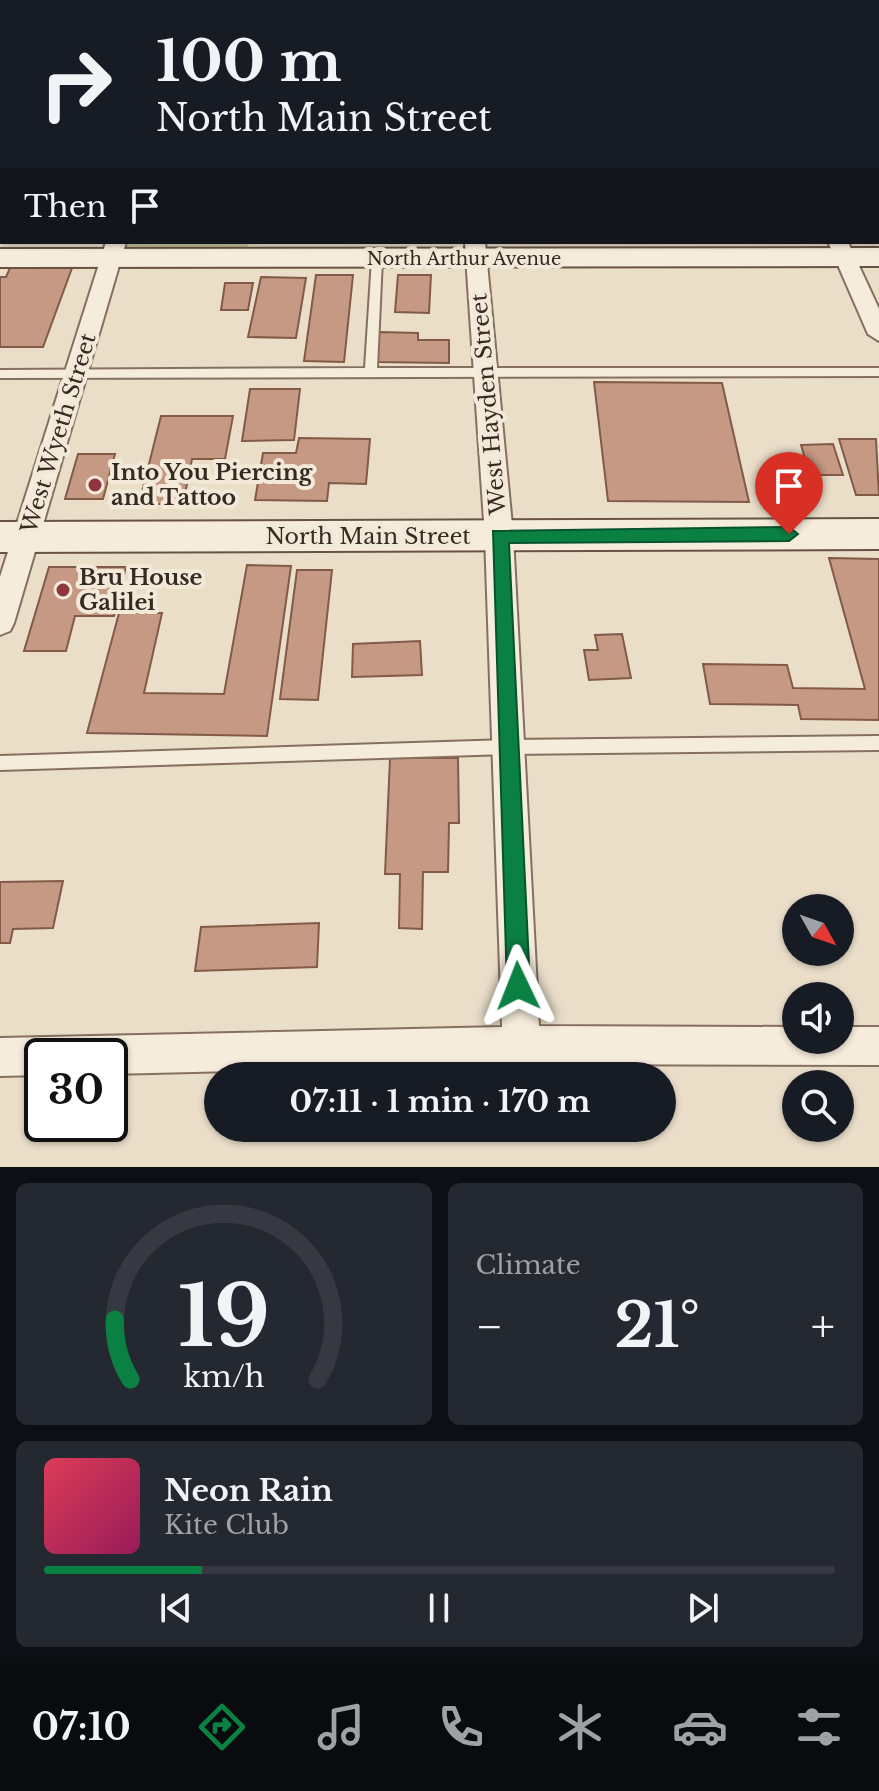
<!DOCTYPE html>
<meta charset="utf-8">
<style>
body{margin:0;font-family:"Libre Baskerville",serif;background:#242831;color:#f1f3f6;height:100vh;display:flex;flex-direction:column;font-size:30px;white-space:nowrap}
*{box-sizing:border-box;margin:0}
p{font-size:26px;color:#9ea1a6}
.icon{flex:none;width:44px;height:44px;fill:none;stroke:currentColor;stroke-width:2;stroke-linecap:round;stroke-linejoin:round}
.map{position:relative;height:1167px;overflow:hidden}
.drawer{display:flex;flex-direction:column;gap:16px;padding:16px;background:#0d0f14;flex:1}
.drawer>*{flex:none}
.top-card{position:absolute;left:0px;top:0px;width:880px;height:244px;box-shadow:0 2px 6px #0004;background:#171b24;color:#f1f3f6;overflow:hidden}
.needle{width:52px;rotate:130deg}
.controls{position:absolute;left:782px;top:894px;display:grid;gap:16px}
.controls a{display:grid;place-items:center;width:72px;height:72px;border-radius:50%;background:#171b24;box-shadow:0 2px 6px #0004;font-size:40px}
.speed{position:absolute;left:24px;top:1038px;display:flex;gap:16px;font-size:40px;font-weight:700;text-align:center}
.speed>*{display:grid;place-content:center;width:104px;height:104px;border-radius:50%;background:#171b24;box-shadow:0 2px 6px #0004;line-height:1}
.speed .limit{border:4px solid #111;border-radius:12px;background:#fff;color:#111}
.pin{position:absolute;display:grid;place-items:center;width:68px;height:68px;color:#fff;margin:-82px -34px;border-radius:50% 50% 50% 0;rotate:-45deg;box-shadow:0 0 8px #0007}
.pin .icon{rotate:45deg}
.me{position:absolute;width:88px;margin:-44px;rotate:358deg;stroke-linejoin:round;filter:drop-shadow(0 0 6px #0008)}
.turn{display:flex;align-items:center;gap:28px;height:168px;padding:0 24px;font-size:36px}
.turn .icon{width:104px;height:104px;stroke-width:2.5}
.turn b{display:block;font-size:56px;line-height:68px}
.then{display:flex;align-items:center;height:76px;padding:0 24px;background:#0003;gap:16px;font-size:30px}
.big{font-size:60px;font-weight:700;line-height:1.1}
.drawer .tile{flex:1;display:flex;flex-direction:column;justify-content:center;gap:12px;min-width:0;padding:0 28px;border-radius:12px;background:#242831}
.drawer .dial{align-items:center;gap:0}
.dial svg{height:208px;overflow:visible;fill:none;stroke:#363941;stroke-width:7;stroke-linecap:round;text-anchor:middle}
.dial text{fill:#f1f3f6;stroke:none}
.song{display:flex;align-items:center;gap:24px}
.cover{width:96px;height:96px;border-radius:12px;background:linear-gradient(135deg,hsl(350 70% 55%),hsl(330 70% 35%))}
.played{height:8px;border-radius:4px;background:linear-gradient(90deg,#0b8043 20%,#363941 20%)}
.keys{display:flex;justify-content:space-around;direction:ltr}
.heat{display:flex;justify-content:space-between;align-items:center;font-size:44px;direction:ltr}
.drawer .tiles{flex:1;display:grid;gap:16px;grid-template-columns:1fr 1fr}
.tile:last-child{grid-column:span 2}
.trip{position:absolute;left:204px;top:1062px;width:472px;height:80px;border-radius:40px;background:#171b24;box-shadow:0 2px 6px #0004;font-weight:700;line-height:80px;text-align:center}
.tabs{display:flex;height:128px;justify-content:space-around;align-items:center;background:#090b0e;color:#9ea1a6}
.tabs .icon{width:56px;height:56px}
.tabs .active{color:#0b8043}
.tabs b{font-size:36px;color:#f1f3f6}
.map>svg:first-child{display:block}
.green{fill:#c6c89e}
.building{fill:#c59983;stroke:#825a48;stroke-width:2}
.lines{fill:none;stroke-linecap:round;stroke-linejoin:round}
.service-casing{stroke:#857060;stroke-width:4}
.minor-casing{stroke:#857060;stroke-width:4}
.tertiary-casing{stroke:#857060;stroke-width:4}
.secondary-casing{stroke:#675243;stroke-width:4}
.service{fill:#f6ecdc;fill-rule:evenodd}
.minor{fill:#f6ecdc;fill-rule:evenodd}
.tertiary{fill:#f6ecdc;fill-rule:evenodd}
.secondary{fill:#f6ecdc;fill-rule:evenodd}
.route{fill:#0b8043;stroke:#07532c;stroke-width:2}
.poi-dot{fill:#8e363e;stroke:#f3e9d8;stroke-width:3}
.labels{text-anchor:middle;stroke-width:8;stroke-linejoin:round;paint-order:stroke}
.far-street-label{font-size:18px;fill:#372a22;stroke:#f3e9d8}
.street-label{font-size:22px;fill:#372a22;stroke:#f3e9d8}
.poi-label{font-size:22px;font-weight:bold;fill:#372a22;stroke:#f3e9d8;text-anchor:start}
</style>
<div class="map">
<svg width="879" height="1167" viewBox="0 0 879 1167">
<rect width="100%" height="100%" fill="#eadec9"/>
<path class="green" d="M116 242H249L246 259 110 260Z"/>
<path class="building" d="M10 268H72L43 347H0V277H6Z
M316 275H353L344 362 304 361Z
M398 275H431L429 313 395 312Z
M261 277 306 278 296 338 248 337Z
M225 283H253L248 310H221Z
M379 332 418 333V340H449V363L376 362Z
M594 382 722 383 749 502 608 501Z
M250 389H300L294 440 242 441Z
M161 416H233L225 459H192L183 504H139Z
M299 438 370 439 366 484 329 483 327 501 255 500 263 453H296Z
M839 439H876L879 495H856Z
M833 444 843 475H810L801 445Z
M78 454H115L103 499H65Z
M829 558 879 559V720L801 719 798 705 710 704 703 664 787 665 793 688 865 689Z
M247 565 291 566 267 736 87 733 119 613H162L144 693 224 694Z
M49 567H126L114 616H75L66 651H24Z
M297 570H332L318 700 280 699Z
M622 634 631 678 589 680 584 650H598L595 635Z
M420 641 422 675 352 677 353 644Z
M390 758H458L459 823H449L448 872H423L422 929 399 928 400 874H385Z
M63 881 53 928 13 929 10 943H0V882Z
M319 923 317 967 195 971 201 927Z"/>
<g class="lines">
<g class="service-casing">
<path id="service" d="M502 0H647L645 2H500Z
M0 2H4L2 6H0Z
M0 148H2V154H0Z
M878 149H879V155H878Z
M377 256 382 259 377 368H879V376L0 378V370L365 368 372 259Z
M879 736V750L508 754 0 770V756L508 740Z"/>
</g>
<g class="minor-casing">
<path id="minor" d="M181 0H197L180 2Z
M453 0H469V2H453Z
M733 0H749L750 2H734Z
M106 242H126L14 623 10 631 0 635V577Z
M465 242H485L513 536 539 1026 796 1027V1040H840V1027H879V1065L521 1064 110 1074V1056H42V1075L0 1076V1038L502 1027 485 536Z
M828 242H848L879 309V341L868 334Z"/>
</g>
<g class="tertiary-casing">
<path id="tertiary" d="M878 65H879V77H878Z
M0 67H2V79H0Z"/>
</g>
<g class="secondary-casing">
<path id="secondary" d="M879 248V266L0 267V249Z
M879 519V549L0 552V522Z"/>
</g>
<use href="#service" class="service"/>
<use href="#minor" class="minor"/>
<use href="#tertiary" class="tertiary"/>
<use href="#secondary" class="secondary"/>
</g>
<path class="route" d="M789 527 798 534 789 541 509 543 530 986 527 994 518 998 510 994 507 986 493 531Z"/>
<g class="poi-dot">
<circle cx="95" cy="485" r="8"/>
<circle cx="63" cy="590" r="8"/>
</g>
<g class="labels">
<g class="far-street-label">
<text x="464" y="265">North Arthur Avenue</text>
</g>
<g class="street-label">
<text transform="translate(488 404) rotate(-95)" y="8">West Hayden Street</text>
<text transform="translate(58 433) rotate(-73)" y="8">West Wyeth Street</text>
<text x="368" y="544">North Main Street</text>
</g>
<g class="poi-label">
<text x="111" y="480">Into You Piercing<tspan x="111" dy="25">and Tattoo</tspan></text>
<text x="79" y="585">Bru House<tspan x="79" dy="25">Galilei</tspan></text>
</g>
</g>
</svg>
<div class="controls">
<a><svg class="needle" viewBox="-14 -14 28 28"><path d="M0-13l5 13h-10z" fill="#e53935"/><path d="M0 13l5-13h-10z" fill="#9ea1a6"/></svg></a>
<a><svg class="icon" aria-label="sound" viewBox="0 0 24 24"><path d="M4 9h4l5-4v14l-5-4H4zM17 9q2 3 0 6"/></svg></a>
<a><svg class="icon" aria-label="search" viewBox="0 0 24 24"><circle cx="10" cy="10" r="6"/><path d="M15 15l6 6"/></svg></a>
</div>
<div class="speed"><div class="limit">30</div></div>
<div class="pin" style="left:789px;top:534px;background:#d93025"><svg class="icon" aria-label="arrive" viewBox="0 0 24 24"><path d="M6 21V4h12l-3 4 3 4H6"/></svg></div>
<svg class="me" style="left:518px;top:986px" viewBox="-20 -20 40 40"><path d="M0-17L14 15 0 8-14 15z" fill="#0b8043" stroke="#fff" stroke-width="4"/></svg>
<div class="trip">07:11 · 1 min · 170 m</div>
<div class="top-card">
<div class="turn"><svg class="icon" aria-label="right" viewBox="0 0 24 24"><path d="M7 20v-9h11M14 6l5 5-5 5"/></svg><div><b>100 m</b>North Main Street</div></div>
<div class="then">Then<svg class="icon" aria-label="arrive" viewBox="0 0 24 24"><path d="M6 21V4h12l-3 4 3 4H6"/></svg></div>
</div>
</div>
<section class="drawer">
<div class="tiles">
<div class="tile dial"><svg viewBox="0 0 100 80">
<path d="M14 69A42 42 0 1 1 86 69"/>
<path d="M14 69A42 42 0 0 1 8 46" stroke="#0b8043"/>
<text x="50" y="56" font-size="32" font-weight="700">19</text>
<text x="50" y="72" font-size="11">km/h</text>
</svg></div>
<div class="tile"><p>Climate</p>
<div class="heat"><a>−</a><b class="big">21°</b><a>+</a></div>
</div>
<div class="tile">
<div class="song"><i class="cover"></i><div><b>Neon Rain</b><p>Kite Club</p></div></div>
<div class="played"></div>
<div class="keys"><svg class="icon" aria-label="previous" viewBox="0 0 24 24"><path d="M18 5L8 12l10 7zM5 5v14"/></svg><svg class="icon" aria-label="pause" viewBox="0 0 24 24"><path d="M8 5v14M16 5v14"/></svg><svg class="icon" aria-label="next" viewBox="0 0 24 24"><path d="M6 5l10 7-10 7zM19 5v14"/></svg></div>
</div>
</div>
</section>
<nav class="tabs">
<b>07:10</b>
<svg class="icon active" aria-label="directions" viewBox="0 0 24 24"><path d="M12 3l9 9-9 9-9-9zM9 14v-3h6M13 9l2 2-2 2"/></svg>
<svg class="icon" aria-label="music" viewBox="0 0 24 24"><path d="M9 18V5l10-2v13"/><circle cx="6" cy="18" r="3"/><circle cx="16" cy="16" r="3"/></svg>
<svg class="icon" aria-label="phone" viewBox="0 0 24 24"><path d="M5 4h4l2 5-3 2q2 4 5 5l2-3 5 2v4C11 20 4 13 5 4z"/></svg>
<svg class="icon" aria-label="climate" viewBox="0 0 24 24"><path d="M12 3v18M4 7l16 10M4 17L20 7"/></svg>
<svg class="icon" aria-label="car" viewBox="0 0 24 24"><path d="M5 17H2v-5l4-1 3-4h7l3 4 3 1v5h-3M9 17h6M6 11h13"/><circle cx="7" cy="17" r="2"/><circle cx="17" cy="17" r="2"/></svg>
<svg class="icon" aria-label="filters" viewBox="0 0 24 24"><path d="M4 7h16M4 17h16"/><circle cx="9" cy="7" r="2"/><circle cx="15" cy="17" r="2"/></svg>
</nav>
